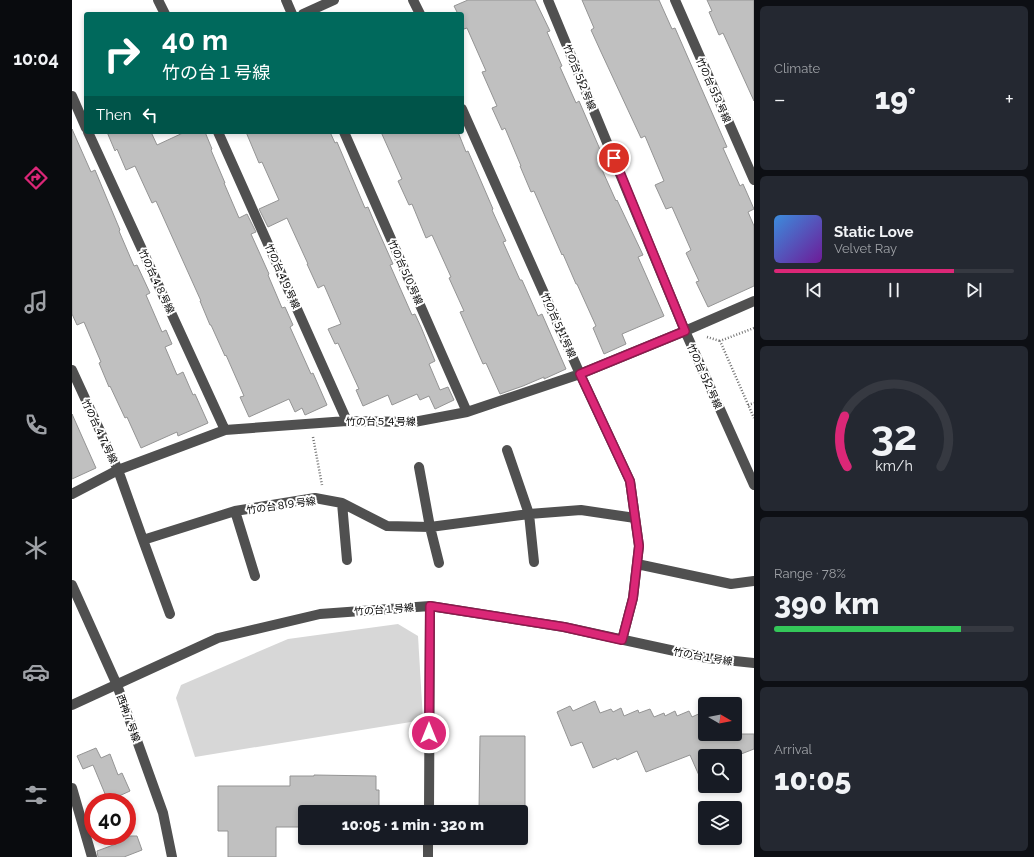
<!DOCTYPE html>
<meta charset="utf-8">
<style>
body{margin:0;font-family:Raleway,"Noto Sans JP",sans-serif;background:#242831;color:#f1f3f6;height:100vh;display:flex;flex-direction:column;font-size:15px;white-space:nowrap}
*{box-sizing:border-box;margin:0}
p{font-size:13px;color:#9ea1a6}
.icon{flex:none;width:22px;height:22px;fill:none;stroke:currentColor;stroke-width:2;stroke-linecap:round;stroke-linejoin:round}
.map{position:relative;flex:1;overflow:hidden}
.drawer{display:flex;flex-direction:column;gap:6px;padding:6px;background:#0d0f14;width:280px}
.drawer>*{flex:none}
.top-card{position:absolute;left:12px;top:12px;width:380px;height:122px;border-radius:4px;box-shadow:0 2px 6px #0003;background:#00695c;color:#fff;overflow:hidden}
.needle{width:26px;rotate:99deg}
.buttons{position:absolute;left:626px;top:697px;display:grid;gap:8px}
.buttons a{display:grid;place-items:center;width:44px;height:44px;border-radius:4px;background:#171b24;box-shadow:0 2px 6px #0003;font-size:20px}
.speed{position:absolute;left:12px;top:793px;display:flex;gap:8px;font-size:20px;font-weight:700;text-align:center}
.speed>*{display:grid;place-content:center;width:52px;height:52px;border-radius:50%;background:#171b24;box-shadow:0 2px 6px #0003;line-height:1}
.speed .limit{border:6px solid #d22;background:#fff;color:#111}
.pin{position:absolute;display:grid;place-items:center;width:34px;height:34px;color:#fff;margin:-17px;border:2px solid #fff;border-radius:50%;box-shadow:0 1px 4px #0007}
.me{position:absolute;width:44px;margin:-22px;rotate:0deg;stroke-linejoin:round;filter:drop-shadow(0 0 3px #0008)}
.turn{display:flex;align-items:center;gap:14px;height:84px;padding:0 12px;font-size:18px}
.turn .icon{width:52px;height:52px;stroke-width:2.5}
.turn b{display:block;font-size:28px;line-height:34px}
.then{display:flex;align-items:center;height:38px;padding:0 12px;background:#0003;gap:8px;font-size:15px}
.big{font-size:30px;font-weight:800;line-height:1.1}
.drawer .widget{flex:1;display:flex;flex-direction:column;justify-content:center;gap:6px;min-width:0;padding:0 14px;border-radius:6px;background:#242831}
.drawer .dial{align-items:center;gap:0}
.dial svg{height:104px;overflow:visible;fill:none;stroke:#363941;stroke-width:7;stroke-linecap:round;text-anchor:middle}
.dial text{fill:#f1f3f6;stroke:none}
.song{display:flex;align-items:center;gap:12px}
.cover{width:48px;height:48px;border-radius:6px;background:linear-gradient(135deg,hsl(210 70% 55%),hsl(280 70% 35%))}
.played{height:4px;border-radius:2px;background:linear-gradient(90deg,#db2777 75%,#363941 75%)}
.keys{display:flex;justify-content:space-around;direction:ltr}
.heat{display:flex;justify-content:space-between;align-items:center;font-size:22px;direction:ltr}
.charge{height:6px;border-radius:3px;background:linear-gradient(90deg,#34c759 78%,#363941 0)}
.trip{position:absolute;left:226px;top:805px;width:230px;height:40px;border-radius:4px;background:#171b24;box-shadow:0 2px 6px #0003;font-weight:800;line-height:40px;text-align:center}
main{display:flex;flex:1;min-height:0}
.tabs{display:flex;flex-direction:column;width:72px;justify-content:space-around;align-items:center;background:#090b0e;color:#9ea1a6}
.tabs .icon{width:28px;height:28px}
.tabs .active{color:#db2777}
.tabs b{font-size:18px;color:#f1f3f6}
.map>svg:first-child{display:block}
.green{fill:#d7d7d7}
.building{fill:#c0c0c0;stroke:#949494}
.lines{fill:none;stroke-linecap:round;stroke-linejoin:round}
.path{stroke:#727272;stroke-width:2.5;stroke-dasharray:1 2;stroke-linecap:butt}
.minor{stroke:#505050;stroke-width:10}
.route-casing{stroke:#8e194d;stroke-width:10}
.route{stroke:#db2777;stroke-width:7}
.labels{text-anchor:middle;stroke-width:4;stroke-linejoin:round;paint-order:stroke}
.street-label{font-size:10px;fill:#000;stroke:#fff}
</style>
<main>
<nav class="tabs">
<b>10:04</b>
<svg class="icon active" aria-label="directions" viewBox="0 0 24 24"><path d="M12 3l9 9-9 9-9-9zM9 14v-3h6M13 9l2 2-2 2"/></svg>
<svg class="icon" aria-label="music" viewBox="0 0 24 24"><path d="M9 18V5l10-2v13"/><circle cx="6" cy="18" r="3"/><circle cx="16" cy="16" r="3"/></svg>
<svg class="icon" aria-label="phone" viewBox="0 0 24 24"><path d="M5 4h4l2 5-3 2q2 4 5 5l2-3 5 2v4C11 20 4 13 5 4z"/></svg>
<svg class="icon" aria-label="climate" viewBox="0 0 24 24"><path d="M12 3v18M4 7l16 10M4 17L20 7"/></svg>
<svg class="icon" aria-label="car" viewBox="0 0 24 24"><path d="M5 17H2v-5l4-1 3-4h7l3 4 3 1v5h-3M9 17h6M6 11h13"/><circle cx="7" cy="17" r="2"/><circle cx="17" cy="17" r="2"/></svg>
<svg class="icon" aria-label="filters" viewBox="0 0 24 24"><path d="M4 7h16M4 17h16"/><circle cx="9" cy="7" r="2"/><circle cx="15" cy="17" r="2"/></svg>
</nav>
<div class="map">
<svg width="682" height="857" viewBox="0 0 682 857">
<rect width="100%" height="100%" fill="#fff"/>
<path class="green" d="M326 624 346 636 351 720 123 757 104 698 109 685 216 639Z"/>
<path class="building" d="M396 0H463L478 31 475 32 490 66 488 67 504 103 507 101 533 161 527 163 544 201 545 200 571 255 566 257 592 316 550 334 554 344 532 354 521 328 524 326 505 284H504L491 254 490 255 462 191 459 192 448 166H449L433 128 430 130 420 108 425 106 410 72 414 71 395 28 392 29 390 24V14H386L382 6Z
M510 0H587L600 29 603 28 655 147 651 148 668 186 671 184 682 209 676 212 682 226V286L636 307 624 282 627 281 614 253 619 250 600 207 594 209 583 185 592 181 573 136 569 138 529 52 519 30 522 28Z
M635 0H682V101L651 33 647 35 637 12 640 11Z
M0 129 19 172 23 170 48 230 47 231 62 266 65 265 78 293 74 295 90 332 94 330 100 344 93 347 105 375 111 372 121 395 123 394 136 423 106 436 105 432 69 448 55 417 53 418 38 386 37 387 27 363 29 362 12 322 5 325 0 314Z
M35 132H79L85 145 113 132H133L140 149 139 150 153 183H152L167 218 175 214 184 232 179 234 197 274 196 275 210 308 213 307 221 325 218 327 239 374 241 373 255 405 233 415 230 408 223 412 217 399 177 417 168 397 172 396 154 355 153 356 139 325H138L128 301H129L84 201 80 203 63 166 54 170 45 149 43 151Z
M174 132H258L263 143 265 142 293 208 296 207 301 219 321 264 318 265 340 315 343 314 349 327 363 361 357 364 368 390 376 387 382 400 363 409 357 396 348 400 345 394 320 405 316 395 291 406 284 390 287 389 266 343 263 344 256 329 269 324 252 285 246 288 235 264H236L215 218 196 227 187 209 207 200 190 162 187 163Z
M309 132H386L394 152 396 151 421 209 420 210 434 241 431 242 448 280H450L466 316 470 314 494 369 472 379V377L451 386 428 394 414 363 411 364 388 312 392 311 377 278 379 277 360 235 354 238 340 204 337 205 326 181 330 179Z
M0 414 24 468 0 479Z
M523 701 528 713 539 709 541 712 549 708 552 716 566 710 567 713 578 709 582 717 592 713 593 716 603 711 605 716 617 711 620 717 633 711V734H682V749L664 756H633V789L618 755 574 772 565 751 545 760 544 758 521 768 510 742 499 746 485 712 498 706 501 711Z
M408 736H453V842H407V838H449V812H407Z
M24 748 29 758 38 754 46 775 50 773 58 791 36 801 21 765 11 769 5 756Z
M242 775 304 776V790H307V812H233V820H228V827H204V857H156V831H146V786H218V776H242Z
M41 836H65L70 850 52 857H26L25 851 44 844Z"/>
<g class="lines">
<path class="path" d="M682 328 648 341 682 418
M635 337 648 341
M676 405 682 403
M241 437 250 485"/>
<path class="minor" d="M86 0 93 14
M214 0 220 14
M341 0 348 14
M476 0 613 331 682 485
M603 0 682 180
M231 14 262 0
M0 96 14 128
M390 109 508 374 558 481 567 546 561 598 550 640
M16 132 153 430
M146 132 275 421
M272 132 395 412
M0 370 46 470 71 540 163 511 243 498 270 503 315 526 358 527 457 514 509 510 563 518
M435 450 457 514 462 562
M347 467 358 527 367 563
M0 494 46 470 153 430 275 421 342 422 395 412 508 374 613 331 682 301
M270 503 275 560
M163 511 183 576
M71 540 98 614
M565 564 659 584 682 581
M0 585 45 685 91 813 100 857
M0 705 146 638 248 614 358 606 492 627 635 658 682 663
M0 788 20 857
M357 812 358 606
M356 857V838"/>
</g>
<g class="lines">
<g class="route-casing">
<path id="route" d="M357 733 358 606 492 627 550 640 561 598 567 546 558 481 508 374 613 331 542 158"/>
</g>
<use href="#route" class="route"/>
</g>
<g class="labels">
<g class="street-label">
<text transform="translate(508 77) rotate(68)" y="4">竹の台５２号線</text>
<text transform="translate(642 90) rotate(66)" y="4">竹の台５３号線</text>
<text transform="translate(334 272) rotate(66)" y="4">竹の台５０号線</text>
<text transform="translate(211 276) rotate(66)" y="4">竹の台４９号線</text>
<text transform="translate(85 281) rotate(65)" y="4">竹の台４８号線</text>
<text transform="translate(487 325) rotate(66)" y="4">竹の台５１号線</text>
<text transform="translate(633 376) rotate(66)" y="4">竹の台５２号線</text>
<text x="309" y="425">竹の台５４号線</text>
<text transform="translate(28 431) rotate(65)" y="4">竹の台４７号線</text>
<text transform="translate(209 505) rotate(-8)" y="4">竹の台８９号線</text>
<text transform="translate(312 609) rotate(-4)" y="4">竹の台１号線</text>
<text transform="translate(631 656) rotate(10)" y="4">竹の台１号線</text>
<text transform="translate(57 718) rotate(70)" y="4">西神７号線</text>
</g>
</g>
</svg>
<div class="buttons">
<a><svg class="needle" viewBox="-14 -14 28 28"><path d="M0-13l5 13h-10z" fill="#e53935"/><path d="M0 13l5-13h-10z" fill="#9ea1a6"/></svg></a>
<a><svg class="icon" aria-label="search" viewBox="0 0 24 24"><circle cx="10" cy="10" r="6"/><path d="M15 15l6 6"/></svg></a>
<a><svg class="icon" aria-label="layers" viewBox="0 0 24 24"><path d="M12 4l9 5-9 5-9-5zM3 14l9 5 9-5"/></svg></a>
</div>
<div class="speed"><div class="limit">40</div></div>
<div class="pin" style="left:542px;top:158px;background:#d93025"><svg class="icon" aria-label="arrive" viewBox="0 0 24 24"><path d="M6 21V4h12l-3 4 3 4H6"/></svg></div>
<svg class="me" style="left:357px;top:733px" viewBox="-20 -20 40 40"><circle r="17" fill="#db2777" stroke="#fff" stroke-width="3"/><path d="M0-11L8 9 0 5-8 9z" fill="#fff"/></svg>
<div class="trip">10:05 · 1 min · 320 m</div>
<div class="top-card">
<div class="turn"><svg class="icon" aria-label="right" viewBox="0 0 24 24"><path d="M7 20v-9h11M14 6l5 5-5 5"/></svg><div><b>40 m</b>竹の台１号線</div></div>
<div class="then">Then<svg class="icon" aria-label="left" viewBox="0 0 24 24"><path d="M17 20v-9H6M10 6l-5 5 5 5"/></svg></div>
</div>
</div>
<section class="drawer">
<div class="widget"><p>Climate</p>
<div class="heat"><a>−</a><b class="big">19°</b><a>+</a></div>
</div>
<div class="widget">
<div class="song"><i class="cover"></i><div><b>Static Love</b><p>Velvet Ray</p></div></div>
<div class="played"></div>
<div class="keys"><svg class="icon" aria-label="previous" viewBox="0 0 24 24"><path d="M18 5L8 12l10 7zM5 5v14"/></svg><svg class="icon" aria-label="pause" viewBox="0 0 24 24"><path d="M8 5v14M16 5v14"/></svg><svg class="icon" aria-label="next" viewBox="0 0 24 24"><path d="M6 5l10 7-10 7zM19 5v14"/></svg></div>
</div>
<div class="widget dial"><svg viewBox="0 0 100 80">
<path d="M14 69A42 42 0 1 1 86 69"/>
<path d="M14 69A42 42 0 0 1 12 30" stroke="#db2777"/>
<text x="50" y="56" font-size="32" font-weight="700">32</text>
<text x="50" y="72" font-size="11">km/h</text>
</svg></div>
<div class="widget"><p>Range · 78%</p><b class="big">390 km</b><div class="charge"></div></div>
<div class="widget"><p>Arrival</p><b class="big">10:05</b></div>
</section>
</main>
